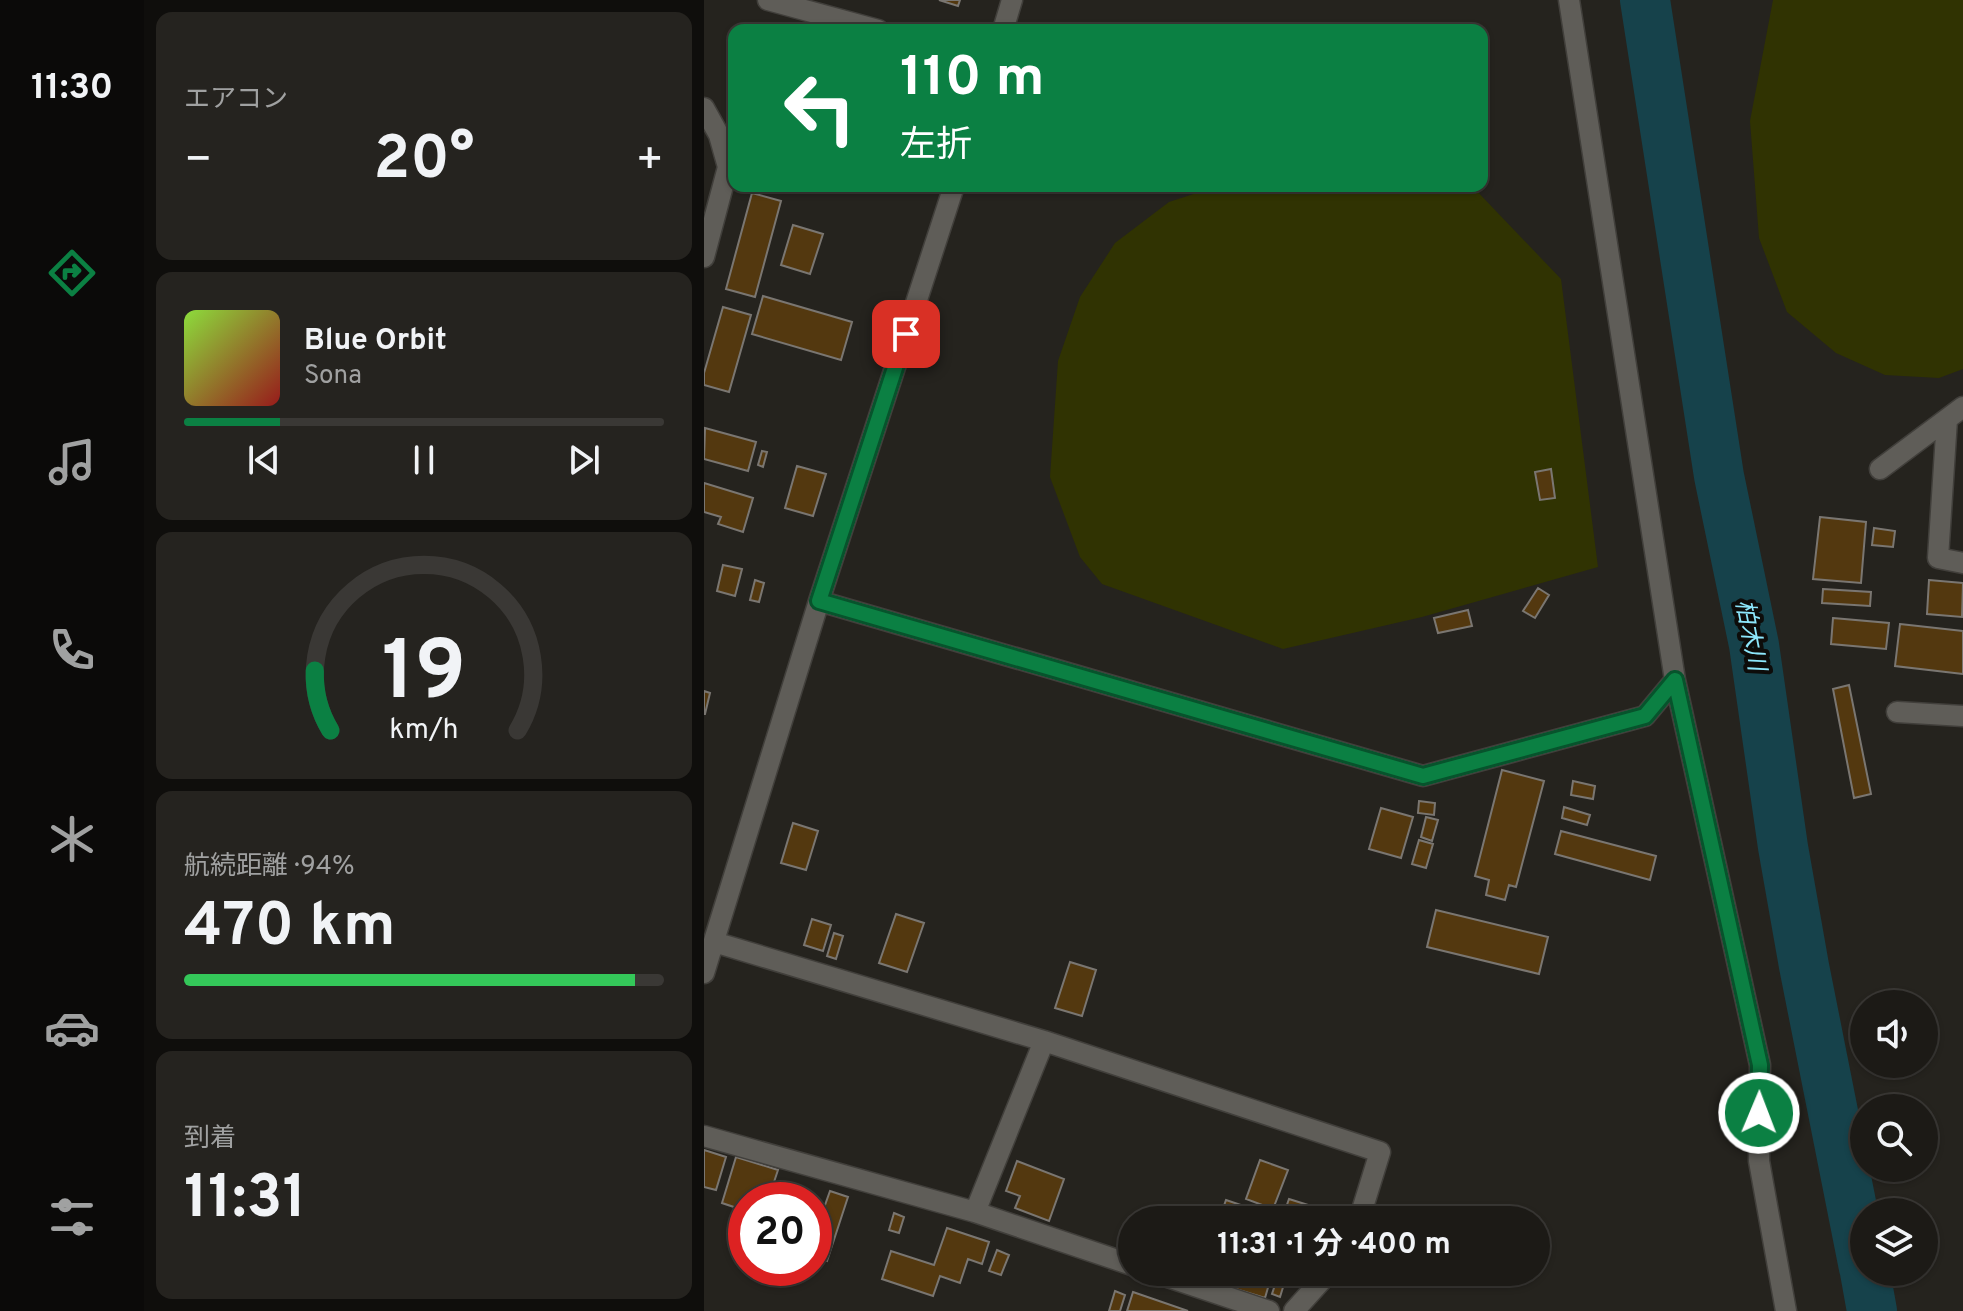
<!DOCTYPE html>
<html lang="ja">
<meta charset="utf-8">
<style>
body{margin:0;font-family:Overpass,"Noto Sans JP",sans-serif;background:#25231f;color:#f1f3f6;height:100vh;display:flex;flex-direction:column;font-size:30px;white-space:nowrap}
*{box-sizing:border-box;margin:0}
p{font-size:26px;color:#a0a1a1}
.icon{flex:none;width:44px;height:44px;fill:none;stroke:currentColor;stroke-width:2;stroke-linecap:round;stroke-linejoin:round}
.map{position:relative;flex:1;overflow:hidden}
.panel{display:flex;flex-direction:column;gap:12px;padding:12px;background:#0f0e0c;width:560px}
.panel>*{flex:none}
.top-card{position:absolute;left:24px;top:24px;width:760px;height:168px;border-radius:16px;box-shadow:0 2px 6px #0004,0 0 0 2px #3a3835;background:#0b8043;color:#fff;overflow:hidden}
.fabs{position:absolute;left:1146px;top:990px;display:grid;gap:16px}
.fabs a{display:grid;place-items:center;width:88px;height:88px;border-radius:50%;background:#1c1a16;box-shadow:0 2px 6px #0004,0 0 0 2px #3a3835;font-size:40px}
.speed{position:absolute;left:24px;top:1182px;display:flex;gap:16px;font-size:40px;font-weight:700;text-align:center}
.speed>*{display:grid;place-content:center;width:104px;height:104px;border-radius:50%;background:#1c1a16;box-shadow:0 2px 6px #0004,0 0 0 2px #3a3835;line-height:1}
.speed .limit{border:12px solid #d22;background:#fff;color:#111}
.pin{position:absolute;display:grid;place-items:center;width:68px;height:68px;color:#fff;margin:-34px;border-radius:16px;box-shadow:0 4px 12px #0006}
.me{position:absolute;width:88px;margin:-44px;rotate:1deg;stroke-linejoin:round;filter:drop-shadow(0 0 6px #0008)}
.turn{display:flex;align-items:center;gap:28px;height:168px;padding:0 40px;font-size:36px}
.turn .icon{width:104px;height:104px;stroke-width:2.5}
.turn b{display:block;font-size:56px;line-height:68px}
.big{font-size:60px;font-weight:700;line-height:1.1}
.panel .card{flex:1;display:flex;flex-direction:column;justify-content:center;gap:12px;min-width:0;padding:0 28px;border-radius:16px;background:#25231f}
.panel .dial{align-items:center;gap:0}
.dial svg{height:208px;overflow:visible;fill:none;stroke:#3a3835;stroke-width:7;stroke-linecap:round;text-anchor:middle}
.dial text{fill:#f1f3f6;stroke:none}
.song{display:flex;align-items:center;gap:24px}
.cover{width:96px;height:96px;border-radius:12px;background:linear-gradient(135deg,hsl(90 70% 55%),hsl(0 70% 35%))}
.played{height:8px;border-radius:4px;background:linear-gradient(90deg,#0b8043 20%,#3a3835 20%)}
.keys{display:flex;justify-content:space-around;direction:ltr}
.heat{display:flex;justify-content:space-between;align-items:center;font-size:44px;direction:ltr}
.charge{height:12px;border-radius:6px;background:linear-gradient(90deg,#34c759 94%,#3a3835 0)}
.trip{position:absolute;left:414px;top:1206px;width:432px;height:80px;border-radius:40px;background:#1c1a16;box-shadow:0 2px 6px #0004,0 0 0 2px #3a3835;font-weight:700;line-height:80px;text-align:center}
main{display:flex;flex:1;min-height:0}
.dock{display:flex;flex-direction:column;width:144px;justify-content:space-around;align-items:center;background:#0b0a09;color:#a0a1a1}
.dock .icon{width:56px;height:56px}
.dock .active{color:#0b8043}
.dock b{font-size:36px;color:#f1f3f6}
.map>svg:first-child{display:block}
.green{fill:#303302}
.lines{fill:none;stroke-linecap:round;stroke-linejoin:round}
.river{stroke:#16424b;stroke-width:50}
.building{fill:#53380f;stroke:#7a7671;stroke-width:2}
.minor-casing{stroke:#413f3b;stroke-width:23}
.minor{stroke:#5f5d58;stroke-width:20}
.route-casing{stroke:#07532c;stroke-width:20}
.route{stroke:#0b8043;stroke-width:14}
.labels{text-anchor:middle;stroke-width:8;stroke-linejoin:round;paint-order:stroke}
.water-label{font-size:24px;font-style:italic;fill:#8de7fc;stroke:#0d0c0a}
</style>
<main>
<nav class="dock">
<b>11:30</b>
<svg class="icon active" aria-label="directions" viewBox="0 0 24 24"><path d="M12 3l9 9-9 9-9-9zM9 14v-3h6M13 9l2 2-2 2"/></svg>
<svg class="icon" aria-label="music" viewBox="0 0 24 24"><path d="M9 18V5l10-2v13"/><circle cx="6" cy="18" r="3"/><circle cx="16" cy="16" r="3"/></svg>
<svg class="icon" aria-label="phone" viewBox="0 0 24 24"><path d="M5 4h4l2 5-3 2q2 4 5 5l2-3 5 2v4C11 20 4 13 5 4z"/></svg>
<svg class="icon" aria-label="climate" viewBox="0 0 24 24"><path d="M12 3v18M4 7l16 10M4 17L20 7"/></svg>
<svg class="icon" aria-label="car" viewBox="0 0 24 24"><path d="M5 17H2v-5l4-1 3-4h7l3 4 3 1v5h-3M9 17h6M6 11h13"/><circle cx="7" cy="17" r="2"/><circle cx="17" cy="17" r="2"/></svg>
<svg class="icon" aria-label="filters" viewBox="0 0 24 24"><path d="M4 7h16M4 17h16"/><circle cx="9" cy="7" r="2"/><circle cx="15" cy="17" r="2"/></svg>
</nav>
<section class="panel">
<div class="card"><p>エアコン</p>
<div class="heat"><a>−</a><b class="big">20°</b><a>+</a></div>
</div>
<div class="card">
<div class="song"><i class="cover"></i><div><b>Blue Orbit</b><p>Sona</p></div></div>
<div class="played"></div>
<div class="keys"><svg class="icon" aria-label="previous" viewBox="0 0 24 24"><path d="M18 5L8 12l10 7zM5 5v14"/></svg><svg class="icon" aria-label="pause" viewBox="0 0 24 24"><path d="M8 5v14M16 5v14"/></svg><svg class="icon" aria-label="next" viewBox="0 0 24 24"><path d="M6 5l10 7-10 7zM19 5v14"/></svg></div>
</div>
<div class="card dial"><svg viewBox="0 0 100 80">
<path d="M14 69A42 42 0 1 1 86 69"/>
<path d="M14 69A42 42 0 0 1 8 46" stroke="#0b8043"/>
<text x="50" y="56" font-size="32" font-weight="700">19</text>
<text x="50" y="72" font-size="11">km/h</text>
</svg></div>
<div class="card"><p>航続距離 · 94%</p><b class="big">470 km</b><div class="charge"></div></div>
<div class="card"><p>到着</p><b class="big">11:31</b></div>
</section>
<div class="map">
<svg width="1259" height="1311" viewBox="0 0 1259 1311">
<rect width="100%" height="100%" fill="#25231e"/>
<path class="green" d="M1069 0H1259V369L1235 378 1181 375 1132 353 1083 312 1055 238 1046 121Z
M514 186H768L857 279 894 567 718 617 579 649 398 584 376 557 346 477 354 361 376 297 411 243 465 202Z"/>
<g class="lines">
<path class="river" d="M941 0 1015 476 1050 645 1079 847 1100 966 1160 1268
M1161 1272 1168 1311"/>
</g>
<path class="building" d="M235 0H256L254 6Z
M48 193 77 201 51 297 22 289Z
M89 225 119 234 106 274 77 265Z
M59 296 148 322 137 360 48 334Z
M19 307 47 315 25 392 0 385V373Z
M1 428 52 442 44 471 0 459Z
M58 451 63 452 59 467 54 465Z
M93 466 122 474 109 516 81 508Z
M847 469 851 498 836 500 831 472Z
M0 483 49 498 39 532 14 524 17 517 0 512Z
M1116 517 1162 522 1157 583 1109 579Z
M1170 528 1191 531 1189 547 1168 545Z
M19 565 38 569 31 596 13 591Z
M51 580 60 583 55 602 46 600Z
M1225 580 1259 583 1258 617 1223 614Z
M834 588 845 595 831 618 819 611Z
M1119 589 1167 592 1166 606 1118 603Z
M764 610 768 626 734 633 730 618Z
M1129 618 1185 623 1182 649 1127 644Z
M1196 624 1259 631V674L1191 666Z
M1145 685 1167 794 1150 798 1129 689Z
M0 691 6 693 1 714H0Z
M798 770 840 781 812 887 805 885 801 900 782 895 785 880 771 876Z
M869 781 891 786 889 799 867 795Z
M715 801 731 803 730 815 714 813Z
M860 807 886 815 883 825 858 818Z
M677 808 709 817 697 858 665 849Z
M722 817 734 820 728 841 717 837Z
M89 823 114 831 102 870 77 863Z
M857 831 952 856 946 880 851 854Z
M715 840 729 844 722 868 708 864Z
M732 910 844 937 835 974 723 947Z
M192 914 220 923 203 972 175 963Z
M108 919 127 925 119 951 100 945Z
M130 933 139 936 132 959 123 956Z
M366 962 392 970 378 1016 351 1008Z
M0 1150 22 1157 12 1190 0 1187Z
M32 1157 74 1170 64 1200H42V1211L18 1203Z
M556 1160 584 1170 569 1209 542 1199Z
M313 1161 360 1179 345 1221 311 1208 316 1196 302 1191Z
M126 1191 144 1197 123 1261 110 1257V1236Z
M585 1199 604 1205 599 1220H592L579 1216Z
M522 1200 549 1209 545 1220H515Z
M190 1213 200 1217 195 1233 185 1230Z
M243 1228 285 1242 278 1264 264 1259 256 1283 236 1276 229 1296 178 1279 187 1251 230 1265Z
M293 1250 305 1255 297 1275 285 1271Z
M495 1272H551L567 1277 561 1298 493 1277Z
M572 1282 580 1284 576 1297 568 1294Z
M411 1291 421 1295 416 1311H405Z
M429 1292 484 1311H423Z"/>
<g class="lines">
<g class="minor-casing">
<path id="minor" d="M64 0 174 30
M865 0 971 680 1056 1065 1055 1161 1082 1311
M299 30 308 0
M0 108 15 135 24 167 0 257
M1243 419 1234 558 1259 563
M1176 469 1259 407
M115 601 719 776 941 716 971 680
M1193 712 1259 716
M10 942 340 1041 676 1152 655 1220
M0 973 115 601 250 186
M0 1136 271 1212 428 1265
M271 1212 340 1041
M449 1272 565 1311
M590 1311 625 1272"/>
</g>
<use href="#minor" class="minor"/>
</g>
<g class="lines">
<g class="route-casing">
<path id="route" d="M202 334 115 601 719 776 941 716 971 680 1056 1065 1055 1113"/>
</g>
<use href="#route" class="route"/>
</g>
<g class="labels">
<g class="water-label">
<text transform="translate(1047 635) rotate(79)" y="8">柏木川</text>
</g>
</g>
</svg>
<div class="fabs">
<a><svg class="icon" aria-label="sound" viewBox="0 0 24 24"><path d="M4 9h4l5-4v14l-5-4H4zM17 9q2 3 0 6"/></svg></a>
<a><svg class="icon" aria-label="search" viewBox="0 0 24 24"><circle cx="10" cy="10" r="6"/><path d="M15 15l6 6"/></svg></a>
<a><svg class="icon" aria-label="layers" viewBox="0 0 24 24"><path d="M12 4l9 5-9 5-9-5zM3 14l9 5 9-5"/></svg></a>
</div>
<div class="speed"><div class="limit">20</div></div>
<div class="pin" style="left:202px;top:334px;background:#d93025"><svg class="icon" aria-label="arrive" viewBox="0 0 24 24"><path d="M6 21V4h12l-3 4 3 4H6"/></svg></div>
<svg class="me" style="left:1055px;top:1113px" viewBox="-20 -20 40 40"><circle r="17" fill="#0b8043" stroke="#fff" stroke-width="3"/><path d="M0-11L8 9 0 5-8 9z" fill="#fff"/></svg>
<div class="trip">11:31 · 1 分 · 400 m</div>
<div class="top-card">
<div class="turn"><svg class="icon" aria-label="left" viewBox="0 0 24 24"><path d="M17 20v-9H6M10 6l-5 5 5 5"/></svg><div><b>110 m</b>左折</div></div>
</div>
</div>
</main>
